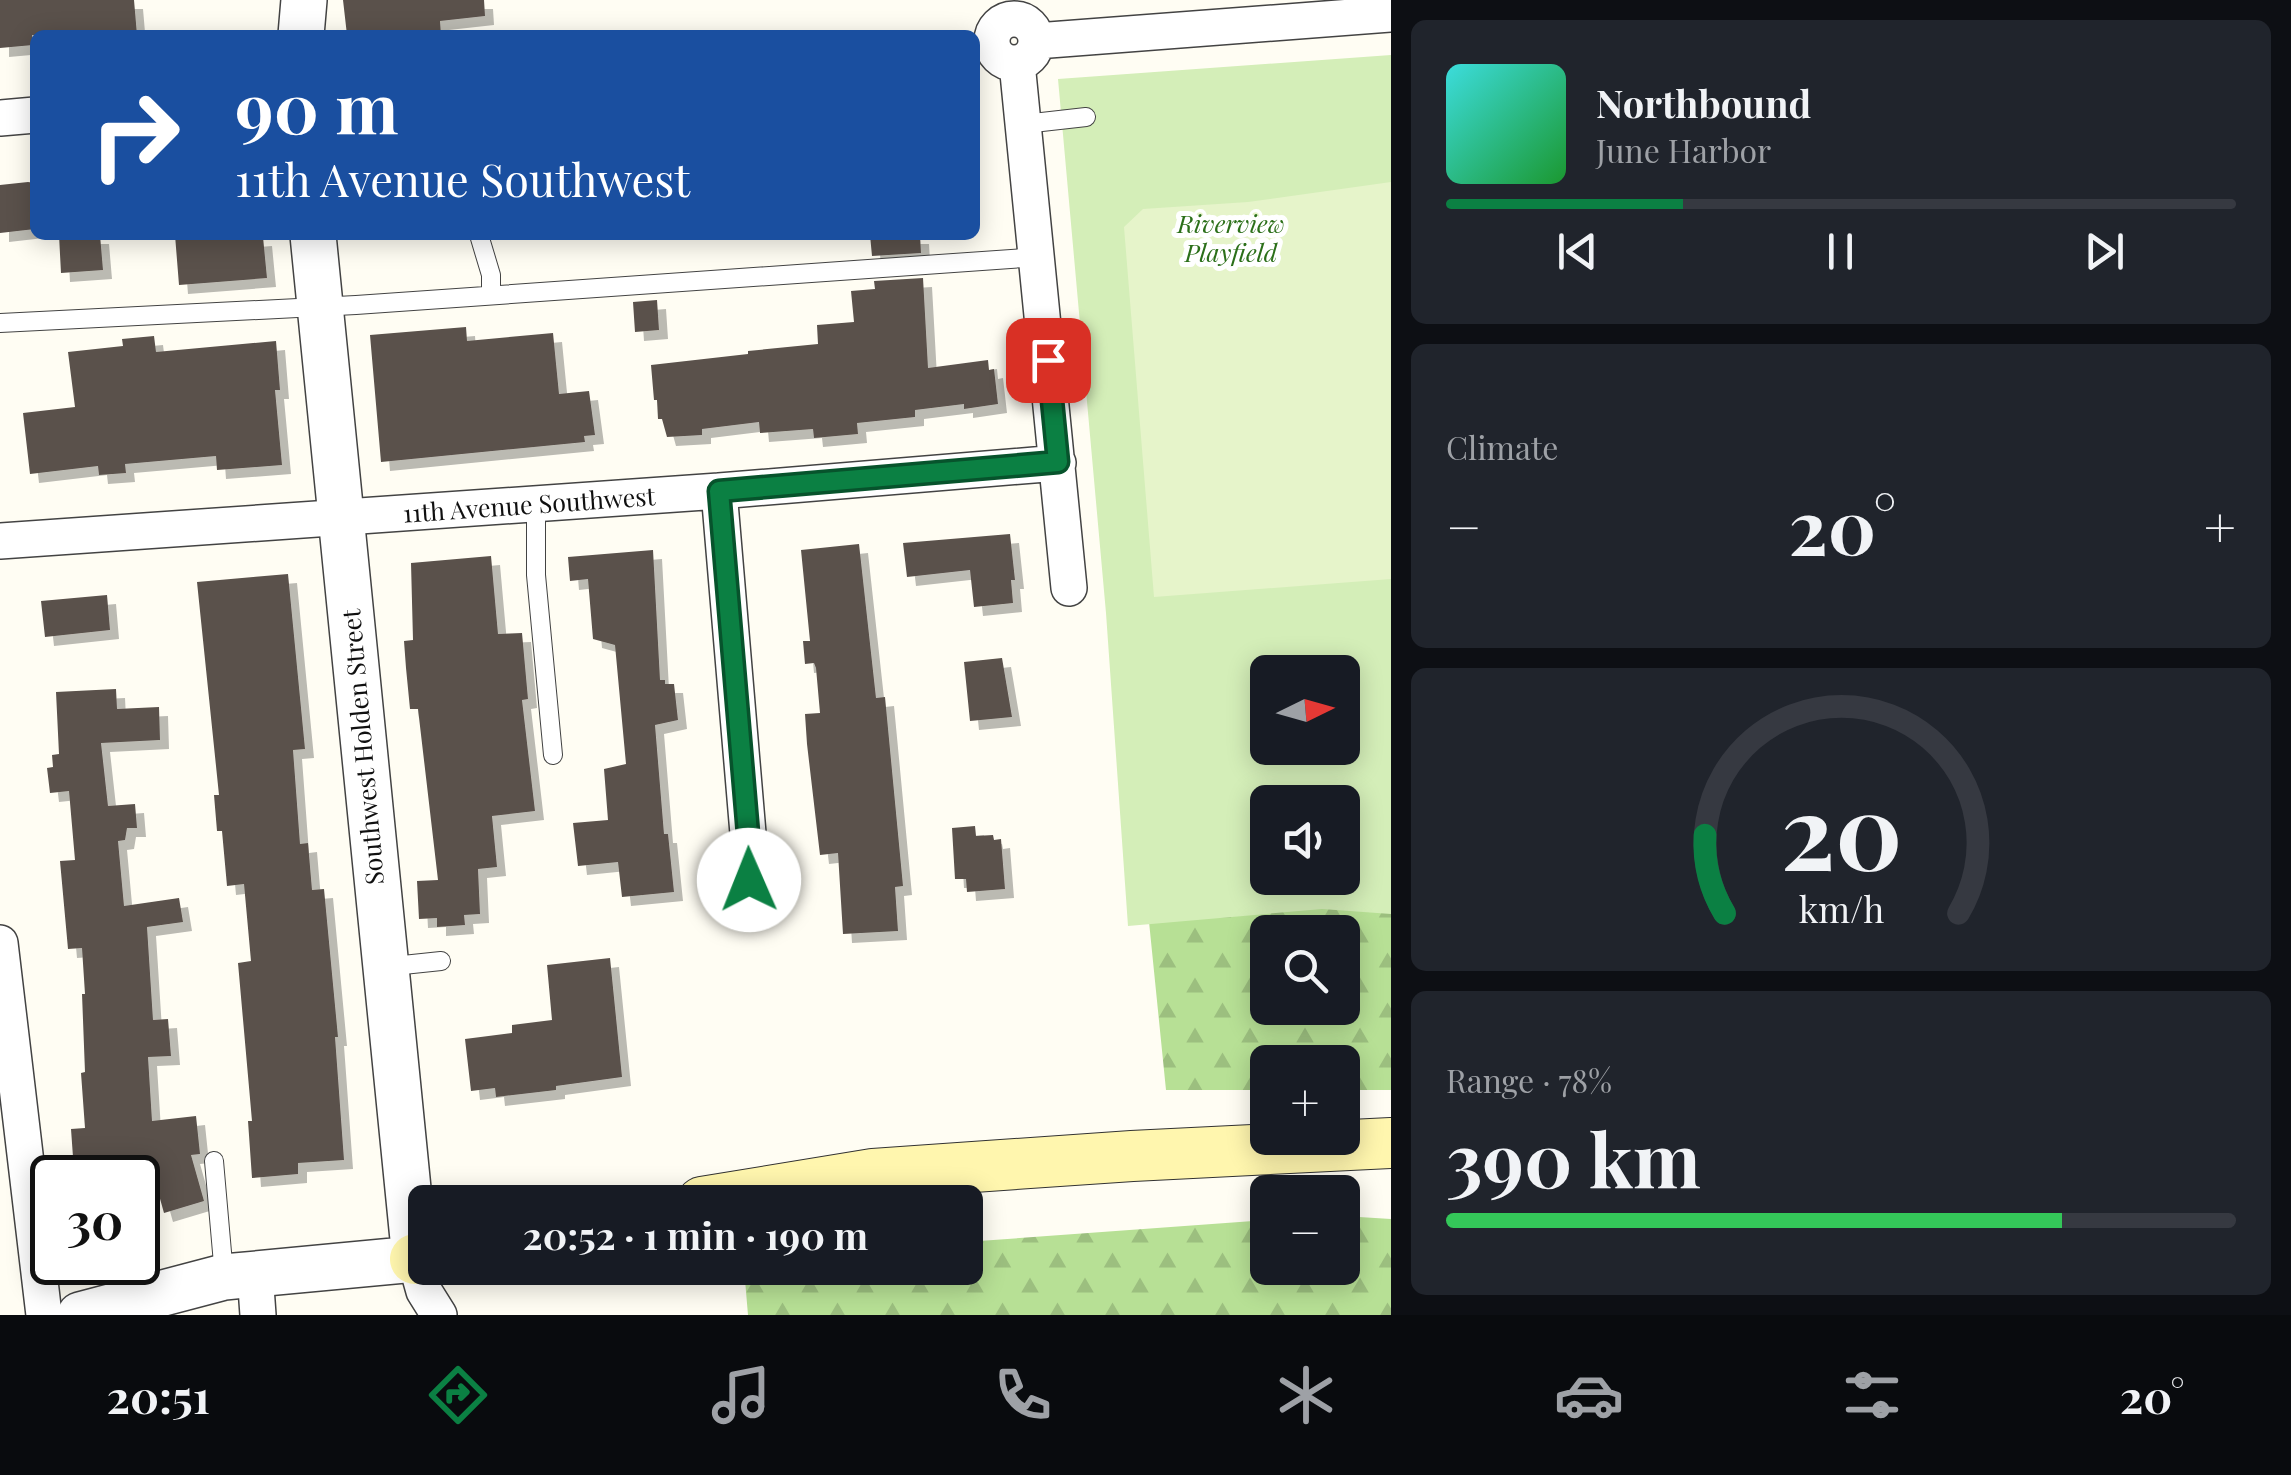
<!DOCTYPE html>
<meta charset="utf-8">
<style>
body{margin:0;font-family:"Playfair Display",serif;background:#20242c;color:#f1f3f6;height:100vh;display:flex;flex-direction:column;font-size:38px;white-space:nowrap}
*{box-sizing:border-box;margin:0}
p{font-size:32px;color:#9ea1a6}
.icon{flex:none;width:55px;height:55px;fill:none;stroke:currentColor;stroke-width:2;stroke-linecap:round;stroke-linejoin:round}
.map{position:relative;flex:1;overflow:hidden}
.side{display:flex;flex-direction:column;gap:20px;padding:20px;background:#0d0f14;width:900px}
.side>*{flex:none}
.guide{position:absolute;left:30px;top:30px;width:950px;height:210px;border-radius:15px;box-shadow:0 5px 25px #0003;background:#1a4fa0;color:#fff;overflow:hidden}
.needle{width:65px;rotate:85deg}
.buttons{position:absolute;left:1250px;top:655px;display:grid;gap:20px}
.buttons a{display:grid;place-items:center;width:110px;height:110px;border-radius:15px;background:#171b24;box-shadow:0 5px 25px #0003;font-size:50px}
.speed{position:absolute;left:30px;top:1155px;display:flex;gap:20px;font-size:50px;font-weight:700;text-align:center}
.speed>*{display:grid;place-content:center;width:130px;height:130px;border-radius:50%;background:#171b24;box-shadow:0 5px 25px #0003;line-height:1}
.speed .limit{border:5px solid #111;border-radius:15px;background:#fff;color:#111}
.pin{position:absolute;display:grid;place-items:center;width:85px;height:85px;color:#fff;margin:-42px;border-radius:20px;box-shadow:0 5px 15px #0006}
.me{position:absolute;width:110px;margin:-55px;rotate:359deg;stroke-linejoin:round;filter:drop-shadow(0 0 8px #0008)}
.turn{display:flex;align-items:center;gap:35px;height:210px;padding:0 40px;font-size:45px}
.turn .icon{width:130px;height:130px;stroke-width:2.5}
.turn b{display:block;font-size:70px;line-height:85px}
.big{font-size:75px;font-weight:700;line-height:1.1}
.side .card{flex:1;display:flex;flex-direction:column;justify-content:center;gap:15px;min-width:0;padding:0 35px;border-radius:15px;background:#20242c}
.side .dial{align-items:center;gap:0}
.dial svg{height:260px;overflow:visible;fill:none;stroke:#363941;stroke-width:7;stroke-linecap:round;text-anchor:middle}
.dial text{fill:#f1f3f6;stroke:none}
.song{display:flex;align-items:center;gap:30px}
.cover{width:120px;height:120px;border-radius:15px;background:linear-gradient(135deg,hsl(180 70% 55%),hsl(130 70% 35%))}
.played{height:10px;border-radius:5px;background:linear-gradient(90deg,#0b8043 30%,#363941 30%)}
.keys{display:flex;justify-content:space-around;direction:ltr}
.heat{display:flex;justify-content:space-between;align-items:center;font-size:55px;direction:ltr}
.charge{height:15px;border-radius:8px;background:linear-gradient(90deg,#34c759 78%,#363941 0)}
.trip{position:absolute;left:408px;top:1185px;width:575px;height:100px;border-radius:15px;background:#171b24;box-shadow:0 5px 25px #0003;font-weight:700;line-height:100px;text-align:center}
.dock{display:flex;height:160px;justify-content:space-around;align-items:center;background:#090b0e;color:#9ea1a6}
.dock .icon{width:70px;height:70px}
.dock .on{color:#0b8043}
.dock b{font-size:45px;color:#f1f3f6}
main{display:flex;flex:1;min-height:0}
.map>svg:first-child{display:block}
.forest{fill:url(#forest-firs);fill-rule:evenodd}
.park{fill:#d4eeb8;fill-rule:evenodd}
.pitch{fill:#e6f4ca}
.building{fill:#5a514b;filter:url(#shadow)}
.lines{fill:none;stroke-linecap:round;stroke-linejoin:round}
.service-casing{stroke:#434343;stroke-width:20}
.minor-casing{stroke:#434343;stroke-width:38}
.tertiary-casing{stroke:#434343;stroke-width:48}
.secondary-casing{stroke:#323232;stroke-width:52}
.service{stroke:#fff;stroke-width:18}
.minor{stroke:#fff;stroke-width:35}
.tertiary{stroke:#fff;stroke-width:45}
.secondary{stroke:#fff6ae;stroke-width:50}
.route-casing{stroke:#07532c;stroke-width:25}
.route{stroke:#0b8043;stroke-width:18}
.labels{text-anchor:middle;stroke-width:10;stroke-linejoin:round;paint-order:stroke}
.park-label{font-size:25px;font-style:italic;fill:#2b6f19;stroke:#fff}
.street-label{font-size:25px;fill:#101010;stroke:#fff}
</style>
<main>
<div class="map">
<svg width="1391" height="1315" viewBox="0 0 1391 1315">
<defs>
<pattern id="forest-firs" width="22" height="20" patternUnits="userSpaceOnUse" patternTransform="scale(2.5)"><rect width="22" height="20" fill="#b7e095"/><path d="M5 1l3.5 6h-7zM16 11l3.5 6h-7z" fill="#9cbf7f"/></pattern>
<filter id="shadow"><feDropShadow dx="9" dy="9" stdDeviation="0" flood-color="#0004"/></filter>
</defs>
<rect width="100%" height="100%" fill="#fffdf3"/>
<path class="forest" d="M1391 662V1090H1343L1342 1062H1268L1267 1090H1166L1124 674ZM1268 672H1342V748H1268ZM1268 802H1342V878H1268ZM1268 932H1342V1008H1268Z
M1343 1216 1391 1219V1315H748L744 1268H965V1242L1267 1220 1268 1268H1342Z"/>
<path class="park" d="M1391 55V914L1322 909 1128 926 1106 613 1058 79ZM1268 672H1342V748H1268ZM1268 802H1342V878H1268Z"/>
<path class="pitch" d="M1391 182V579L1154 597 1124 227 1143 209 1248 202Z"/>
<path class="building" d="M0 0H134L137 35H32L33 45 0 48Z
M343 0H484L485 16 440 21 441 35H347Z
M28 182 35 183V229L0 233V185Z
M59 235H100L103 270 61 273Z
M175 235H225V240L263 237 267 278 179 285Z
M870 235H920L921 253 872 256Z
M923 278 928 368 988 360 989 370 994 369 998 404 964 409V404L915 410V417L857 423 858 434 814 438 813 429 760 433 759 422 702 429V435L667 437 662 419H658L657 400H654L651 365 748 354V351L818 344 817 325 854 322 851 291 875 289 874 281Z
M657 300 659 330 635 332 633 302Z
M466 327 467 341 553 333 559 394 589 391 595 435 584 436 585 442 381 462 370 335Z
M154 336 156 352 276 341 280 390H275L282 465 217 470 216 456 125 464 126 473 99 475 98 466 30 474 23 413 75 407 68 352 123 346 122 339Z
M1010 534 1015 580H1011L1013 603 974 607 970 570 907 577 903 543Z
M859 544 876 698 885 697 903 886 895 887 898 931 843 934 838 853 820 855 807 744 805 714 820 713 816 668 814 663 805 664 803 641H810L801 550Z
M653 550 660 680H665V684H674L678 720 655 725 664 834H668L674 892 622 897 618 862 578 866 573 823 608 820 604 769 626 764 615 645 593 639 588 579 570 581 568 557Z
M491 556 498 634 522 633 528 699 522 700 535 811 492 816 497 867 478 869 480 914 464 915 465 925 437 927V918L419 919 417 881 438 880 418 709H410L406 668 404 641 413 640 411 563Z
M288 574 305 749 293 750 300 844 308 843 312 890 324 889 338 1037H335L344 1160 298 1163V1174L252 1178 248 1121H252L238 963 251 961 244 884 227 886 222 831H217L214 795H219L197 582Z
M107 595 110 630 45 637 41 601Z
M1002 658 1012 717 970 721 964 662Z
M116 689 117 709 159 707 160 740 101 743 108 806 135 804 137 828H127L125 840 118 841 124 906 179 898 183 922 147 927 153 1020 168 1019 171 1056 148 1057 152 1121 196 1116 200 1154 191 1155 204 1201 164 1213 150 1163 74 1171 71 1129 85 1128 81 1073 85 1072 82 994H85L82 948 68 949 60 861 75 860 69 791 50 793 47 768 53 767 52 755 59 754 56 692Z
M975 826 976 836 993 835 994 840 1001 839 1005 889 967 892 966 879H955L952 828Z
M610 958 622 1077 556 1086V1090L496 1097 495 1088 471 1091 465 1039 512 1033V1025L552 1020 547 965Z"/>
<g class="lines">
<g class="service-casing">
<path id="service" d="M1024 124 1086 117
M479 235 491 275V295
M0 323 356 305 1038 257
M536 504V575L553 755
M384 967 441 961
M214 1161 224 1275"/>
</g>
<g class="minor-casing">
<path id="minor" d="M992 41a22 22 0 1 1 44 0a22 22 0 1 1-44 0Z
M1036 41 1391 14
M1017 63 1069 588
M0 118 35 115
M719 491 750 857 749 880 742 897
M0 541 719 491 1058 463
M0 943 44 1315
M415 1259 424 1291 439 1315
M255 1273 258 1315"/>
</g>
<g class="tertiary-casing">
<path id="tertiary" d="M301 35 304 0
M80 1315 224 1277 415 1259 313 235"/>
</g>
<g class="secondary-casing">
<path id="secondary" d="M702 1202 873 1174 1132 1156 1391 1143
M415 1259 425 1257"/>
</g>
<use href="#service" class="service"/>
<use href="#minor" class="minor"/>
<use href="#tertiary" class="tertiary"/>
<use href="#secondary" class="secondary"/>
</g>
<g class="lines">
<g class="route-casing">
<path id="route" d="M749 880 750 857 719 491 1058 462 1048 360"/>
</g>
<use href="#route" class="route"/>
</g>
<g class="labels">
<g class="park-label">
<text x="1231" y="233">Riverview<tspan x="1231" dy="29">Playfield</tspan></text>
</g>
<g class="street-label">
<text transform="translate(529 505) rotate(-4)" y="9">11th Avenue Southwest</text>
<text transform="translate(363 747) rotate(-95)" y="9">Southwest Holden Street</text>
</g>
</g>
</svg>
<div class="buttons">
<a><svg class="needle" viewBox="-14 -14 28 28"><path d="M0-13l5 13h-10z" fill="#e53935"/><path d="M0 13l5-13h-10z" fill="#9ea1a6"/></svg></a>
<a><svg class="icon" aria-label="sound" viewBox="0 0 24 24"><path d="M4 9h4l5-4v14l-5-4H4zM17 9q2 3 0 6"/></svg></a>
<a><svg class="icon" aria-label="search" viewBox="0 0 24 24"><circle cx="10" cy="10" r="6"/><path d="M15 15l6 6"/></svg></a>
<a>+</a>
<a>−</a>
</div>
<div class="speed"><div class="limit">30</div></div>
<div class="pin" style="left:1048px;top:360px;background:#d93025"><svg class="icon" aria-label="arrive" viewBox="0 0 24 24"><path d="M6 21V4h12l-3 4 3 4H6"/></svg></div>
<svg class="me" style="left:749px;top:880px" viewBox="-20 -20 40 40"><circle r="19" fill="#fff"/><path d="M0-13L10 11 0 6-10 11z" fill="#0b8043"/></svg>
<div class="trip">20:52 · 1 min · 190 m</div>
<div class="guide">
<div class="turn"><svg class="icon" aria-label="right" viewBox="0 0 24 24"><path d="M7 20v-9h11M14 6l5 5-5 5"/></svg><div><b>90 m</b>11th Avenue Southwest</div></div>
</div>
</div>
<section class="side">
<div class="card">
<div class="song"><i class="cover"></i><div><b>Northbound</b><p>June Harbor</p></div></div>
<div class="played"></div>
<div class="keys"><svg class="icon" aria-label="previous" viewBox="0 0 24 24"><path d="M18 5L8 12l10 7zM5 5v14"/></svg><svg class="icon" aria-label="pause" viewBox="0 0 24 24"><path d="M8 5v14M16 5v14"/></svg><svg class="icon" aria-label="next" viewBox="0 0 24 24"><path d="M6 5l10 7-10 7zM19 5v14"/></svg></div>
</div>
<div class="card"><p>Climate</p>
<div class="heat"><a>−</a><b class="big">20°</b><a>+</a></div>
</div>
<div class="card dial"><svg viewBox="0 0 100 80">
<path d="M14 69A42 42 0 1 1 86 69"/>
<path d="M14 69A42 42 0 0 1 8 45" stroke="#0b8043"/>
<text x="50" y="56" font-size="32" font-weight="700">20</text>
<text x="50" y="72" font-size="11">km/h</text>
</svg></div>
<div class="card"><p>Range · 78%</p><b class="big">390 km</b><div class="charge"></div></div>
</section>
</main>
<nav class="dock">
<b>20:51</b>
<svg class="icon on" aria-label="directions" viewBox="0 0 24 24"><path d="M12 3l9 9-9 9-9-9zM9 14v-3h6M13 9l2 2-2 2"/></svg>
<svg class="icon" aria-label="music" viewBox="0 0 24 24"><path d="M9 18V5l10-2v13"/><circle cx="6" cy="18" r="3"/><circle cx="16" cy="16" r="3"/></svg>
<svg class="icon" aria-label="phone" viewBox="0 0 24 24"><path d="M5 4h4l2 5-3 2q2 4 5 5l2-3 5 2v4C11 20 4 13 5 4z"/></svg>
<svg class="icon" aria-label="climate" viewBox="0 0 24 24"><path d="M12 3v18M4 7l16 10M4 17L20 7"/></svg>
<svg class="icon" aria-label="car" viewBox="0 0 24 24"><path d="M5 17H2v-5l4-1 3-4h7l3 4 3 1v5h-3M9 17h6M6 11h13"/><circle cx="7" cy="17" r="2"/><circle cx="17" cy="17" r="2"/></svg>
<svg class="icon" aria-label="filters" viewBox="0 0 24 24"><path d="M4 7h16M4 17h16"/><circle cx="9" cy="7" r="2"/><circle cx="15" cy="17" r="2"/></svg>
<b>20°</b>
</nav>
